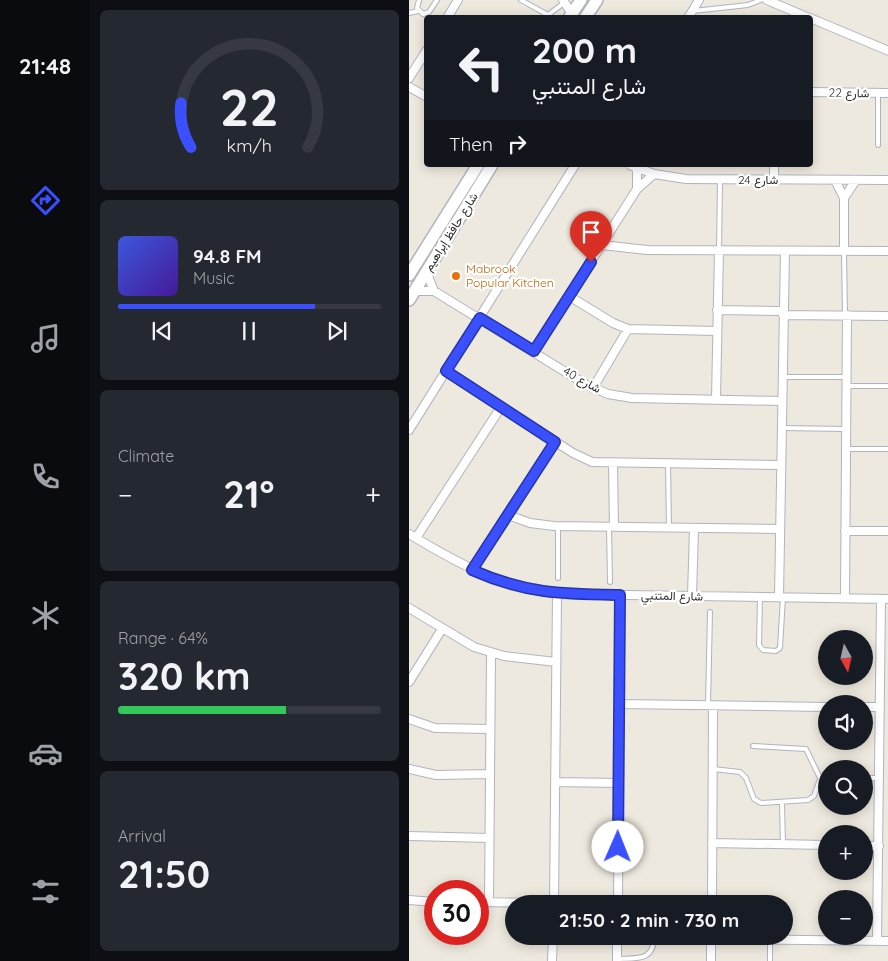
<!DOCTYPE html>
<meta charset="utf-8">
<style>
body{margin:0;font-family:Quicksand,Vazirmatn,sans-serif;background:#242831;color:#f1f3f6;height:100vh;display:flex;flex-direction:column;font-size:19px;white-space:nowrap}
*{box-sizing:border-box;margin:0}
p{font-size:16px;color:#9ea1a6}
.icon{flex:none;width:28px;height:28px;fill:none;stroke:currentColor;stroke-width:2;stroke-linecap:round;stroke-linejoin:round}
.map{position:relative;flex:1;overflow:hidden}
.sheet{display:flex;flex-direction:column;gap:10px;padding:10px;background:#0d0f14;width:319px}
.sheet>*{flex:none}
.banner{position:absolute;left:15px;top:15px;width:389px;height:152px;border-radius:5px;box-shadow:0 2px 12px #0003;background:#171b24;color:#f1f3f6;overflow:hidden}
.needle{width:32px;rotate:172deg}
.buttons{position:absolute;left:409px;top:630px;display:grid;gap:10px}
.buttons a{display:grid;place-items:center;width:55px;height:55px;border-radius:50%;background:#171b24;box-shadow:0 2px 12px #0003;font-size:25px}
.speed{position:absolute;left:15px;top:880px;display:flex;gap:10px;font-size:25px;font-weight:700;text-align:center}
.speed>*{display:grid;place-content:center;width:65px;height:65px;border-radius:50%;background:#171b24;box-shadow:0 2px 12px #0003;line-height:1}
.speed .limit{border:8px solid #d22;background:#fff;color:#111}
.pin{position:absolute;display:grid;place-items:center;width:42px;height:42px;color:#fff;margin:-51px -21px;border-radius:50% 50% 50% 0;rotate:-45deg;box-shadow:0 0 5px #0007}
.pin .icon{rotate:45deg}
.me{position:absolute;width:55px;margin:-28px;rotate:1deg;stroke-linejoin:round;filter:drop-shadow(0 0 4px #0008)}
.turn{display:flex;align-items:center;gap:18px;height:105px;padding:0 25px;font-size:22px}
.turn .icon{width:65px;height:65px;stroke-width:2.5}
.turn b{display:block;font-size:35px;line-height:42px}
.then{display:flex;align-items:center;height:48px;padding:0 25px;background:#0003;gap:10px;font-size:19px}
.big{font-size:38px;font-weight:700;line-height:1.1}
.sheet .tile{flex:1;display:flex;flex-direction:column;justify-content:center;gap:8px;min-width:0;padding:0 18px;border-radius:8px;background:#242831}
.sheet .dial{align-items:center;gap:0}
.dial svg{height:130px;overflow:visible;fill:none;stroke:#363941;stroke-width:7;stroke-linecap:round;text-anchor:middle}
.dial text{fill:#f1f3f6;stroke:none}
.song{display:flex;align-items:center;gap:15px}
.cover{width:60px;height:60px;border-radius:8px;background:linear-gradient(135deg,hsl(230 70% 55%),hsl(260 70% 35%))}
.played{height:5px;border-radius:2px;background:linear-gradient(90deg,#3a50ff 75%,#363941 75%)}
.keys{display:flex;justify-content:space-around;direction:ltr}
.heat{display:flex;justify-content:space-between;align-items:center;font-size:28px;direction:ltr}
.charge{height:8px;border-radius:4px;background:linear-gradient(90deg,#34c759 64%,#363941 0)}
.trip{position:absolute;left:96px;top:895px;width:288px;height:50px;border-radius:25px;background:#171b24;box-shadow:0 2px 12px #0003;font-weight:700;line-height:50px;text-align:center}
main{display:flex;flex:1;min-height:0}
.dock{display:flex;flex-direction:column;width:90px;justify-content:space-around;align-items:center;background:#090b0e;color:#9ea1a6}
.dock .icon{width:35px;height:35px}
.dock .active{color:#3a50ff}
.dock b{font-size:22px;color:#f1f3f6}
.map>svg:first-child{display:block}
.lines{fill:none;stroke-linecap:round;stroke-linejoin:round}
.lane-casing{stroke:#b2b3c0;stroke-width:6}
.street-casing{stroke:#b2b3c0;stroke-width:10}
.secondary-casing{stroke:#b2b3c0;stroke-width:14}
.lane{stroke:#fff;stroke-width:4}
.street{stroke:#fff;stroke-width:8}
.secondary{stroke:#fff;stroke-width:11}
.route-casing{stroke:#2634a6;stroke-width:12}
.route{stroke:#3a50ff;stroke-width:9}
.food-dot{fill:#e8710a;stroke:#fff;stroke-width:2}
.labels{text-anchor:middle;stroke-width:4.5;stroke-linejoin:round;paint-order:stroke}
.street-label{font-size:12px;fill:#2c2c2c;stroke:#fff}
.food-label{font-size:12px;fill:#c56008;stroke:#fff;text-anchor:start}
</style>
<main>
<nav class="dock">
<b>21:48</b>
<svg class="icon active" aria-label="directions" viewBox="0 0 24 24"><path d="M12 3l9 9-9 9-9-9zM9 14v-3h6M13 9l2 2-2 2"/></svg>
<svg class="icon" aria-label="music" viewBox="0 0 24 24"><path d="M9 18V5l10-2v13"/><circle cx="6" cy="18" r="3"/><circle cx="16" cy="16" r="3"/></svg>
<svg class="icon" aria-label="phone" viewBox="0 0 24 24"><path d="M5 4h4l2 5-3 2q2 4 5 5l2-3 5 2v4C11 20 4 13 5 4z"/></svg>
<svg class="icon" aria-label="climate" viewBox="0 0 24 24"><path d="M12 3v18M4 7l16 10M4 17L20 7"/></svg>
<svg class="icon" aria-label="car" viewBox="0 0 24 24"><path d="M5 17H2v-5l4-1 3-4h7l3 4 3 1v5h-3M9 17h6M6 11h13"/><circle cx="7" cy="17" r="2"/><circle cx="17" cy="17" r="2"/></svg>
<svg class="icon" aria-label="filters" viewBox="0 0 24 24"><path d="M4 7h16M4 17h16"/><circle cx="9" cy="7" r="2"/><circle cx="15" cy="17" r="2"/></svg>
</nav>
<section class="sheet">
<div class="tile dial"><svg viewBox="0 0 100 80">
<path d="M14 69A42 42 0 1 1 86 69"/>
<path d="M14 69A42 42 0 0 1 8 42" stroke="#3a50ff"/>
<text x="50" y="56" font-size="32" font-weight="700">22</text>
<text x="50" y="72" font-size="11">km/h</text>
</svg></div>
<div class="tile">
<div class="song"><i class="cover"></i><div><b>94.8 FM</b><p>Music</p></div></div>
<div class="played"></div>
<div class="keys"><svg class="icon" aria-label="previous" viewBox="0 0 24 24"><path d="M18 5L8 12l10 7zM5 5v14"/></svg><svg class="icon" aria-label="pause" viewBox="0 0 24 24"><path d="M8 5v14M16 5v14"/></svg><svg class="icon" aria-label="next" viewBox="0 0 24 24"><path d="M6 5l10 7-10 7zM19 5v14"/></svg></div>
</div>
<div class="tile"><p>Climate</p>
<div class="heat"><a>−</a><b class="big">21°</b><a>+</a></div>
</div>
<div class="tile"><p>Range · 64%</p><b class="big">320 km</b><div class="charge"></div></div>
<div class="tile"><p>Arrival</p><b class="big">21:50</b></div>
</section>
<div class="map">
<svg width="480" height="961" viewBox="0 0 480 961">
<rect width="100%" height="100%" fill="#eee9de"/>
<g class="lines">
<g class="lane-casing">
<path id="lane" d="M10 0 8 8 14 14 20 12 28 0
M112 0 139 15 156 2
M284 11 339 5 352 0
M0 13 9 11
M469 93V145
M310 250 311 180
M435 251 436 315
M373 377H438
M438 386H480
M373 428 436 429
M438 449H480
M259 464 260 528
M149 526V578
M200 527 201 582
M351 597 350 645 354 650 367 651 371 648 374 597
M299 705 301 612
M344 746 397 749 412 780
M304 769 331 772 337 778 345 799 352 803 399 800 405 796 410 782 418 778
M455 778H470
M373 803 374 844
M208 959C230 958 245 961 245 936
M361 961V939"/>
</g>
<g class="street-casing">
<path id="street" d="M154 0 163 14
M358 0 400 18
M38 18 49 0
M279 18 290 0
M401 18 480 51
M0 78 18 50
M0 87 18 97
M401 92 480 93
M221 165 245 174 277 179 480 180
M228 168V189
M365 179V165
M426 180 435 198V251
M435 198 447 180
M193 245 238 250 480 251
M17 271 25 291
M6 291H25L176 384 199 394 223 398 372 401
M160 296 204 323 219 329 308 331
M308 310 374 311
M374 315 480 316
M125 351 228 189 245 174
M37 371 164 453 183 462 371 465
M184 388 219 329
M307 399 310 250
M0 430 166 165
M204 464 205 527
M99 515 121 523 145 526 371 529
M436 531H480
M0 534C48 563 92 587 148 594L480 599
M7 538 92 407
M63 570 146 442
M283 596 285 528
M370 597 376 251
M436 598 438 315
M0 608 65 647 95 656 147 662
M0 682 33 629
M210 704 418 707
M455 707H471
M0 719 26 728 81 729
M0 769 27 775 81 774
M146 782 210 783
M0 836 80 838
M303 843 418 845
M455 846H470
M0 900 26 902
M69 902 145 903
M80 902 82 653
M145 904 148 594
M209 904 211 595
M303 904 304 706
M302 939 480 941
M468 940 472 599
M143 961 144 936
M208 961V936
M302 961V936"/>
</g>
<g class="secondary-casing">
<path id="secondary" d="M160 18 172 0
M176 18 188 0
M0 275 69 165
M0 300 83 165"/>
</g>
<use href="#lane" class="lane"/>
<use href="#street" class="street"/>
<use href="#secondary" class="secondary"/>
</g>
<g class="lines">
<g class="route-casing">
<path id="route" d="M182 262 125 351 71 318 37 371 146 442 63 570C117 594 154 594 211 595L209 847"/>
</g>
<use href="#route" class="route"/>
</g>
<circle class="food-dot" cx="47" cy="276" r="5"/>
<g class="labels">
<g class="street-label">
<text transform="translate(440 93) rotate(1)" y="4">شارع 22</text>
<text x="349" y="184">شارع 24</text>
<text transform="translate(42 232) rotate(-58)" y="4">شارع حافظ إبراهيم</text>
<text transform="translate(173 380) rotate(29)" y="4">شارع 40</text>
<text transform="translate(263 596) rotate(1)" y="4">شارع المتنبي</text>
</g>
<g class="food-label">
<text x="57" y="273">Mabrook<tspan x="57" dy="14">Popular Kitchen</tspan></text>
</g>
</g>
</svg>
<div class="buttons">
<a><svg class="needle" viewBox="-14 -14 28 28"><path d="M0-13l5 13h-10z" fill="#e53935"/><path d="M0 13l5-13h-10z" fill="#9ea1a6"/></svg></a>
<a><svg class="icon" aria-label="sound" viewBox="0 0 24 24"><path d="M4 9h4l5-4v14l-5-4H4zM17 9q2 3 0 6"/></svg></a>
<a><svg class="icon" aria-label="search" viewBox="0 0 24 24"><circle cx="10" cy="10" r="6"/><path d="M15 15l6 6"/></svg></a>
<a>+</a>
<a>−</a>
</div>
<div class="speed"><div class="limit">30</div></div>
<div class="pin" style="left:182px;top:262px;background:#d93025"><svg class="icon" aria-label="arrive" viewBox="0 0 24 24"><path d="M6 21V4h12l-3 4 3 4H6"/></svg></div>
<svg class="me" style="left:209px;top:847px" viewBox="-20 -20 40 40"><circle r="19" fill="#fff"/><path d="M0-13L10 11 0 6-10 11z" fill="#3a50ff"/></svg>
<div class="trip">21:50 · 2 min · 730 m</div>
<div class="banner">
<div class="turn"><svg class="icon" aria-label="left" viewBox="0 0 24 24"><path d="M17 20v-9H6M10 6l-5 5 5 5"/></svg><div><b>200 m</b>شارع المتنبي</div></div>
<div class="then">Then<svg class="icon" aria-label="right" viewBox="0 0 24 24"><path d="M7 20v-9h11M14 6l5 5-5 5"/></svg></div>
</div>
</div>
</main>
